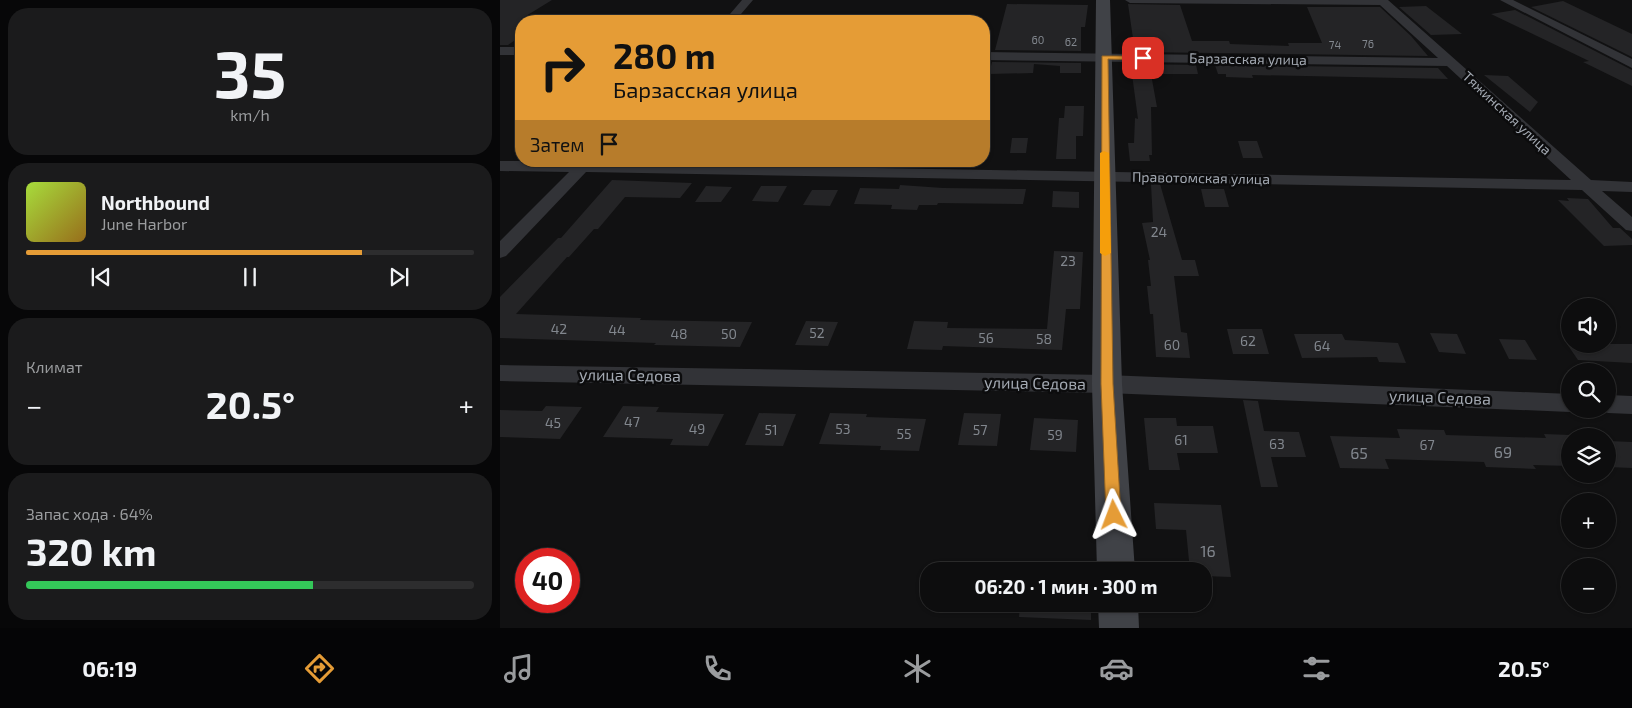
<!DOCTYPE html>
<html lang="ru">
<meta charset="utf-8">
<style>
body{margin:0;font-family:"Exo 2",sans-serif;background:#1b1b1c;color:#f1f3f6;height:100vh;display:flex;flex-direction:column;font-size:19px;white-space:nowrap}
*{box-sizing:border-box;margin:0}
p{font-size:16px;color:#9a9c9e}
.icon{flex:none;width:28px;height:28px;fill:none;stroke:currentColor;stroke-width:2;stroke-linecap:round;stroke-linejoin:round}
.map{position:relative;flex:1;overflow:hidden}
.panel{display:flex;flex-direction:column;gap:8px;padding:8px;background:#070708;width:500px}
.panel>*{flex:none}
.hud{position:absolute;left:15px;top:15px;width:475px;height:152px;border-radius:20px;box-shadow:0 1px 4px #0004,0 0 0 1px #2d2d2e;background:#e59c36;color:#111;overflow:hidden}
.controls{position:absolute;left:1061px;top:298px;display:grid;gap:10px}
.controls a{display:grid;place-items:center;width:55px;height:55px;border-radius:50%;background:#0d0d0e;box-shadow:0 1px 4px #0004,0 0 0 1px #2d2d2e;font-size:25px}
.speed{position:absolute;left:15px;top:548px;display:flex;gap:10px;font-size:25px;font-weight:700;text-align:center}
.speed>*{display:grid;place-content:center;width:65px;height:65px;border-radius:50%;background:#0d0d0e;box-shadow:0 1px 4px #0004,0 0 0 1px #2d2d2e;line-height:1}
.speed .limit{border:8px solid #d22;background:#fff;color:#111}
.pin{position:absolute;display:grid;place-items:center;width:42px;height:42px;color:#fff;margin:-21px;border-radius:10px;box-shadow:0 2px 8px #0006}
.me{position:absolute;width:55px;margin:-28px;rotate:357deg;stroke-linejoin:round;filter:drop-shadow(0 0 4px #0008)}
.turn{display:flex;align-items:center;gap:18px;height:105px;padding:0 15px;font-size:22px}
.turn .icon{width:65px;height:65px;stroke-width:2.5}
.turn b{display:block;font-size:35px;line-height:42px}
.then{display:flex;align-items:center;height:48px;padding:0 15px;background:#0003;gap:10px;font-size:19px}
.big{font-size:38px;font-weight:700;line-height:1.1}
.panel .tile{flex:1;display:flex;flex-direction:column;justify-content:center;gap:8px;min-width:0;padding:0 18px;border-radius:20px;background:#1b1b1c}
.panel .dial{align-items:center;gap:0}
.dial b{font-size:65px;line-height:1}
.song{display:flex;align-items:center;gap:15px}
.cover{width:60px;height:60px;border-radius:8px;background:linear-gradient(135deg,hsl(80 70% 55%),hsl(40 70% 35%))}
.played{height:5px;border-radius:2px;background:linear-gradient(90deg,#e59c36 75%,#2d2d2e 75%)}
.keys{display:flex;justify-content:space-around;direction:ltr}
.heat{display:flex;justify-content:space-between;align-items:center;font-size:28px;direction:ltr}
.charge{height:8px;border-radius:4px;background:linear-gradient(90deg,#34c759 64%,#2d2d2e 0)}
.trip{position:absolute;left:420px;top:562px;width:292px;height:50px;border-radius:20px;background:#0d0d0e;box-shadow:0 1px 4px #0004,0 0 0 1px #2d2d2e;font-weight:700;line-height:50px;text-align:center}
.tab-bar{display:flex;height:80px;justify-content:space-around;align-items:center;background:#050506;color:#9a9c9e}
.tab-bar .icon{width:35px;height:35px}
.tab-bar .active{color:#e59c36}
.tab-bar b{font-size:22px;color:#f1f3f6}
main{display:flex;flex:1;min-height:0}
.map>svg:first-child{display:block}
.building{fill:#242426}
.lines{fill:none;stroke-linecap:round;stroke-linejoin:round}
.street{fill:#323337;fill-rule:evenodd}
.secondary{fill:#404247;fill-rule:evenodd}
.route{fill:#e59c36;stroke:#956523}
.slow{fill:#f59e0b}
.labels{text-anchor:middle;stroke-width:5;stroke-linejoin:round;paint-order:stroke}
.far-number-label{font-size:11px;fill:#82878e}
.far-street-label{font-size:14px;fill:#a3a9b2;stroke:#0c0c0d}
.number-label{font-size:14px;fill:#82878e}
.street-label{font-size:16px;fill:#a3a9b2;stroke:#0c0c0d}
.near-number-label{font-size:16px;fill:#82878e}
</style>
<main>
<section class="panel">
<div class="tile dial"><b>35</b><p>km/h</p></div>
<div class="tile">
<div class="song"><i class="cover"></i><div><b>Northbound</b><p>June Harbor</p></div></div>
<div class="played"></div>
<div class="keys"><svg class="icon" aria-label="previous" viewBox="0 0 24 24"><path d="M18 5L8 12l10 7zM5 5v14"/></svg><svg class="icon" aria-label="pause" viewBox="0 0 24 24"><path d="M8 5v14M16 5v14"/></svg><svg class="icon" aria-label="next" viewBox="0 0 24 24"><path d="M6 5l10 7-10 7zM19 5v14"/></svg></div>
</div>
<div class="tile"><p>Климат</p>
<div class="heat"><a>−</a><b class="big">20.5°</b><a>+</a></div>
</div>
<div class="tile"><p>Запас хода · 64%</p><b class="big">320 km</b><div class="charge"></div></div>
</section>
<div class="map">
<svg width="1132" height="628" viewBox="0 0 1132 628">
<rect width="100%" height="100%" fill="#111112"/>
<path class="building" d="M0 0H52L21 19V36L8 45H0Z
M1063 1 1132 34V57L1031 7Z
M507 4 588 5 585 27H581V51L495 50Z
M628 4 680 5 692 41H729L730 44 789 46 788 43H822L807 7H880L911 36 928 56 635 52Z
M926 6 962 34 931 35 899 7Z
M1015 10 1132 70V86L1083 62 1089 61 991 14Z
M492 62 581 63V73H560V66L534 64 533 73 489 74Z
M637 64 696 65 698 74H651L657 107H651L652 155H649L650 161H630L628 143H634L635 118 638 119 631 67H638Z
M715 65 938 68 948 79 752 75 753 78 726 77V74H718Z
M984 75 1008 76 1038 102 1030 112Z
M565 106H584L583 136H576V159H556L559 118H564Z
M512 138H528L526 153H510Z
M738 141H757L763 158H743Z
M112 180 192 183 180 198 125 197 98 229H94L69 257H67L16 314 141 318 140 320 252 322 240 347 154 345 156 343 0 338V297L58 238H61Z
M651 184H660L682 260H695L699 276H674L681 332 687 333 690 358 656 357 653 314H650L647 286H651L648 260H650L642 223 653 222Z
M400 185 443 188 526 189 523 204 438 203 437 205H419L417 210 391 209 392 205 354 204 360 188 399 189Z
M206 186 232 187 221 202H195Z
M261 186H287L278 202 252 201Z
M701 189H724L729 207H705Z
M312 190H338L330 206 303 205Z
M553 191 579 192V208L552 207Z
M1067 198 1088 199 1113 228H1120L1132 239V245L1104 246 1058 200 1069 201Z
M554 251 583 252 580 309H566L562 350 443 346 442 350 407 349 414 321 448 322 447 328 547 329Z
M306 321 338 322 328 346 295 345Z
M727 329H762L769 354H733Z
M930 333 957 334 966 354 939 352Z
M794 334H842L845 340 898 343 906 363 879 362 877 357 802 358Z
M999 339 1025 340 1037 360 1009 359Z
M1067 344H1132V363L1078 360Z
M743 400 758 401 764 431 799 432 806 457H771L778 487H761Z
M46 406 82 407 60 439 0 437V410L42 411Z
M123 406 159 407 156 412 224 414 208 446 170 445 173 439 103 437Z
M259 413 296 414 283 446 245 445Z
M330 413 367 414 366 417 426 419 419 451 380 450 381 446 319 444Z
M464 413 501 414 497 446 458 445Z
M534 418 578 420 576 452 530 450Z
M644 418H676L677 426H713L718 453H677L680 470H649Z
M897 429 944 430 946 435 1046 438 1044 434 1070 435V466L1033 465 1036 469 986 467 984 462 885 459 889 469 840 468 830 436 900 438Z
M1108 441 1132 442V468L1108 467Z
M654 503 721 505 731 577 704 576V571H690L686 530 656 529Z
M520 604H591V620L519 617Z"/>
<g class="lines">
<path class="street" d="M242 0H253L235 21H224Z
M625 0H888L1091 180 1132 182V192L1102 191 1132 217V231L1126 230 1082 190 86 172 6 256 0 258V241L69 172 0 171V161H94V163L1071 180 947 66 484 60V52L938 58 880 5 630 3Z
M1000 0H1013L1132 59V68Z
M0 47H21V55H0Z
M0 365 607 375 1070 394V409H1078L1070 412 607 393 0 381Z
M1108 395 1132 396V414L1108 413 1100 410 1099 409H1108Z"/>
<path class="secondary" d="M596 0H610L622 384 635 571H597L592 384Z
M598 604H638L639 628H599Z"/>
</g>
<path class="route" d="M602 56H643L646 58 643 60 608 59 613 384 621 515 619 520 614 522 608 520 606 515 601 384Z"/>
<path class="slow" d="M604 151 609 153 611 253 605 256 600 253V153Z"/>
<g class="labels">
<g class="far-number-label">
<text x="538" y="44">60</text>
<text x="571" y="46">62</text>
<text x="868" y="48">76</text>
<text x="835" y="49">74</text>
</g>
<g class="far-street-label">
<text transform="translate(748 59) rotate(1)" y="5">Барзасская улица</text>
<text transform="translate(1007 113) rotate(43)" y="5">Тяжинская улица</text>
<text transform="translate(701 178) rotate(1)" y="5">Правотомская улица</text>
</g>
<g class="number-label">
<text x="659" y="237">24</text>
<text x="568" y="266">23</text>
<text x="59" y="334">42</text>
<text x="117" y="335">44</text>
<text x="317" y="338">52</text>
<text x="179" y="339">48</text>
<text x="229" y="339">50</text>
<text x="486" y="343">56</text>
<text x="544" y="344">58</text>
<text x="748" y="346">62</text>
<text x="672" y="350">60</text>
<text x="822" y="351">64</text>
<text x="132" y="427">47</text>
<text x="53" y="428">45</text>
<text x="197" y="434">49</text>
<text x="343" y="434">53</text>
<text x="271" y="435">51</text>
<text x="480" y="435">57</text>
<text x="404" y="439">55</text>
<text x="555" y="440">59</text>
<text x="681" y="445">61</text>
<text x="777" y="449">63</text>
<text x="927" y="450">67</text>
</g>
<g class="street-label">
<text transform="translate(130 375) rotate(1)" y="6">улица Седова</text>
<text transform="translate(535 383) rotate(1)" y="6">улица Седова</text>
<text transform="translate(940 397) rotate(2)" y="6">улица Седова</text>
</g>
<g class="near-number-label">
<text x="1003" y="458">69</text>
<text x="859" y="459">65</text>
<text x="708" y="557">16</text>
</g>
</g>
</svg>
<div class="controls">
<a><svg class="icon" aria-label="sound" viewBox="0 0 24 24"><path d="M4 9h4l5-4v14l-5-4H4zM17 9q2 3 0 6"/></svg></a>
<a><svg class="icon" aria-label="search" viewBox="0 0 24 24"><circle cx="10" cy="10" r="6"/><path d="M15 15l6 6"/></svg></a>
<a><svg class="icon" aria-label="layers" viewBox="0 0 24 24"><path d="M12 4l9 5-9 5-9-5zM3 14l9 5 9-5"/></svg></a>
<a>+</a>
<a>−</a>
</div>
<div class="speed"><div class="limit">40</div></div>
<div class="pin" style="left:643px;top:58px;background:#d93025"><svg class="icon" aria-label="arrive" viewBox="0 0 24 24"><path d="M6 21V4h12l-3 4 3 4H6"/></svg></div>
<svg class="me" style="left:614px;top:515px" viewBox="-20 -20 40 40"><path d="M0-17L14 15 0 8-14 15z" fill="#e59c36" stroke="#fff" stroke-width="4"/></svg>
<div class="trip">06:20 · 1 мин · 300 m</div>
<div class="hud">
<div class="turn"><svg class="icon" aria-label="right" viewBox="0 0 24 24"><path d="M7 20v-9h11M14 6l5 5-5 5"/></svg><div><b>280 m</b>Барзасская улица</div></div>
<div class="then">Затем<svg class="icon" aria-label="arrive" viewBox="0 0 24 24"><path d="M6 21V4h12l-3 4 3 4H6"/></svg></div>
</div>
</div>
</main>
<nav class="tab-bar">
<b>06:19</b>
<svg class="icon active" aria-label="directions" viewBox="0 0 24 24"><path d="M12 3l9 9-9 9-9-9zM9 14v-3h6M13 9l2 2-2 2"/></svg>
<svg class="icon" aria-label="music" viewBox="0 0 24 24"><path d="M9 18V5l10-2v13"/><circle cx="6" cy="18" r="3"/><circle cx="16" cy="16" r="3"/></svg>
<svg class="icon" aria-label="phone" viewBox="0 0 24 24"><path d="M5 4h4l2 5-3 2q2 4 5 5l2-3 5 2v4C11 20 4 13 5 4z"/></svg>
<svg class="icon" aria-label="climate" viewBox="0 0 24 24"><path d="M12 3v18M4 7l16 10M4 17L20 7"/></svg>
<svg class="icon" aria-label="car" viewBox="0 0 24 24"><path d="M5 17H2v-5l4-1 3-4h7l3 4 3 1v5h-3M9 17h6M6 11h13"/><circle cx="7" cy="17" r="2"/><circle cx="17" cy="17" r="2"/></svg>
<svg class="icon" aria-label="filters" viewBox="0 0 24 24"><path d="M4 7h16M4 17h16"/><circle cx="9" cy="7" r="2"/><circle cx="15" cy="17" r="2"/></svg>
<b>20.5°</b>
</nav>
